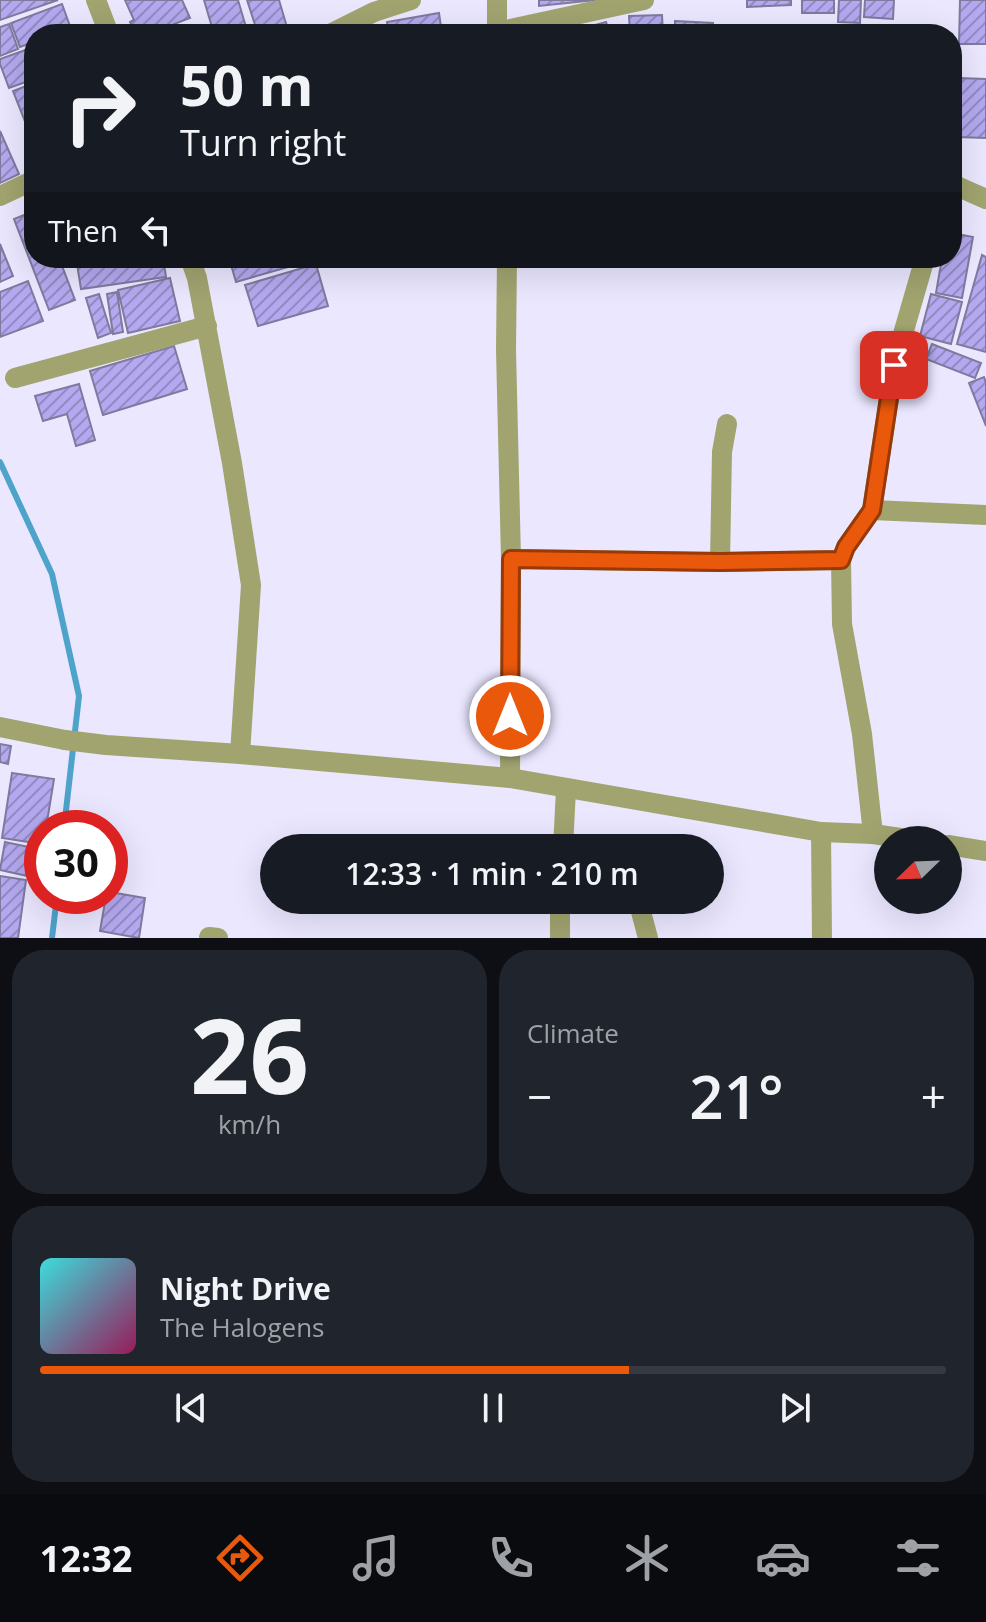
<!DOCTYPE html>
<meta charset="utf-8">
<style>
body{margin:0;font-family:"Open Sans",sans-serif;background:#20242c;color:#f1f3f6;height:100vh;display:flex;flex-direction:column;font-size:30px;white-space:nowrap}
*{box-sizing:border-box;margin:0}
p{font-size:26px;color:#9ea1a6}
.icon{flex:none;width:44px;height:44px;fill:none;stroke:currentColor;stroke-width:2;stroke-linecap:round;stroke-linejoin:round}
.map{position:relative;height:938px;overflow:hidden}
.panel{display:flex;flex-direction:column;gap:12px;padding:12px;background:#0d0f14;flex:1}
.panel>*{flex:none}
.banner{position:absolute;left:24px;top:24px;width:938px;height:244px;border-radius:32px;box-shadow:0 8px 32px #0002;background:#171b24;color:#f1f3f6;overflow:hidden}
.needle{width:52px;rotate:247deg}
.fabs{position:absolute;left:874px;top:826px;display:grid;gap:16px}
.fabs a{display:grid;place-items:center;width:88px;height:88px;border-radius:50%;background:#171b24;box-shadow:0 8px 32px #0002;font-size:40px}
.speed{position:absolute;left:24px;top:810px;display:flex;gap:16px;font-size:40px;font-weight:700;text-align:center}
.speed>*{display:grid;place-content:center;width:104px;height:104px;border-radius:50%;background:#171b24;box-shadow:0 8px 32px #0002;line-height:1}
.speed .limit{border:12px solid #d22;background:#fff;color:#111}
.pin{position:absolute;display:grid;place-items:center;width:68px;height:68px;color:#fff;margin:-34px;border-radius:16px;box-shadow:0 4px 12px #0006}
.me{position:absolute;width:88px;margin:-44px;rotate:0deg;stroke-linejoin:round;filter:drop-shadow(0 0 6px #0008)}
.turn{display:flex;align-items:center;gap:28px;height:168px;padding:0 24px;font-size:36px}
.turn .icon{width:104px;height:104px;stroke-width:2.5}
.turn b{display:block;font-size:56px;line-height:68px}
.then{display:flex;align-items:center;height:76px;padding:0 24px;background:#0003;gap:16px;font-size:30px}
.big{font-size:60px;font-weight:600;line-height:1.1}
.panel .widget{flex:1;display:flex;flex-direction:column;justify-content:center;gap:12px;min-width:0;padding:0 28px;border-radius:32px;background:#20242c}
.panel .dial{align-items:center;gap:0}
.dial b{font-size:104px;line-height:1}
.song{display:flex;align-items:center;gap:24px}
.cover{width:96px;height:96px;border-radius:12px;background:linear-gradient(135deg,hsl(180 70% 55%),hsl(330 70% 35%))}
.played{height:8px;border-radius:4px;background:linear-gradient(90deg,#ea580c 65%,#363941 65%)}
.keys{display:flex;justify-content:space-around;direction:ltr}
.heat{display:flex;justify-content:space-between;align-items:center;font-size:44px;direction:ltr}
.panel .tiles{flex:1;display:grid;gap:12px;grid-template-columns:1fr 1fr}
.widget:last-child{grid-column:span 2}
.trip{position:absolute;left:260px;top:834px;width:464px;height:80px;border-radius:40px;background:#171b24;box-shadow:0 8px 32px #0002;font-weight:600;line-height:80px;text-align:center}
.menu{display:flex;height:128px;justify-content:space-around;align-items:center;background:#090b0e;color:#9ea1a6}
.menu .icon{width:56px;height:56px}
.menu .active{color:#ea580c}
.menu b{font-size:36px;color:#f1f3f6}
.map>svg:first-child{display:block}
.lines{fill:none;stroke-linecap:round;stroke-linejoin:round}
.stream{stroke:#4ea3cb;stroke-width:6}
.building{fill:url(#building-hatch);stroke:#7f7a9e;stroke-width:2}
.minor{stroke:#a1a46f;stroke-width:20}
.tertiary{stroke:#a1a46f;stroke-width:20}
.route-casing{stroke:#983908;stroke-width:20}
.route{stroke:#ea580c;stroke-width:14}
</style>
<div class="map">
<svg width="986" height="938" viewBox="0 0 986 938">
<defs>
<pattern id="building-hatch" width="6" height="6" patternUnits="userSpaceOnUse" patternTransform="scale(2)"><rect width="6" height="6" fill="#b4a9f0"/><path d="M-1 1l2-2M0 6l6-6M5 7l2-2" fill="none" stroke="#938ac4"/></pattern>
</defs>
<rect width="100%" height="100%" fill="#eae7ff"/>
<g class="lines">
<path class="stream" d="M0 462 52 574 79 696 64 828
M52 938 57 896"/>
</g>
<path class="building" d="M0 0H58L0 20Z
M125 0H182L190 18 174 24 178 34H136L130 22 134 20Z
M204 0H238L248 34H214Z
M247 0H279L289 34H258Z
M539 0H596L539 6Z
M747 0H791V5L747 7Z
M802 0H834V13H802Z
M839 0H861L860 23 838 22Z
M865 0H894L893 19 864 17Z
M960 0H986V44H959Z
M62 4 71 29 57 34H34V42L20 47 11 23Z
M439 13 442 34H389L387 22Z
M662 15 663 34H630L629 16Z
M675 21 713 23 712 34H675Z
M606 22 610 34H566V33Z
M9 24 18 49 0 56V27Z
M34 47V79L9 88 0 64V59Z
M959 78 986 79V138L957 137Z
M34 83V133L30 134 13 91Z
M0 131 19 174 0 183Z
M34 211V258H59L75 300 49 310 14 219Z
M952 233 973 237 962 298 936 293 942 258H952Z
M0 244 13 276 0 282Z
M982 255 986 257V352L957 344Z
M76 258H163L166 277 81 289Z
M229 258H308L309 261 236 282Z
M831 258H885L884 266Z
M316 264 328 306 258 326 245 285Z
M170 278 180 321 128 333 118 290Z
M28 281 43 321 0 337V292Z
M117 292 123 332 113 334 107 294Z
M99 294 111 333 98 338 86 298Z
M931 294 962 302 951 344 920 336Z
M932 344 981 363 975 378 926 359Z
M174 346 187 389 103 415 90 371Z
M984 377 986 383V426L969 383Z
M79 384 95 440 76 446 67 414 43 421 35 396Z
M0 744 11 746 8 764 0 762Z
M12 773 54 779 46 828H42V844L2 838Z
M5 842 38 849 32 877 0 870Z
M0 876 26 880 18 938H0Z
M110 892 145 898 139 938 100 931 106 896H110Z"/>
<g class="lines">
<path class="minor" d="M96 0 109 34
M497 0V34
M497 32 644 0
M330 34 374 12 411 0
M952 184 986 199
M0 196 34 180
M190 258 197 278 232 463 251 585 240 754
M507 258 506 350 511 559 510 778
M15 378 207 326
M872 510 986 515
M511 559 720 562 841 560
M720 562 722 452 727 424
M0 727 65 740
M821 832 822 938
M873 834 862 734 842 624 841 560 846 547 872 510 894 365 925 258
M563 848 566 789
M636 900 640 908 648 938
M209 937 218 938
M560 938V900"/>
<path class="tertiary" d="M65 740 106 745 240 754 510 778 821 832 873 834 914 840
M948 845 986 851"/>
</g>
<g class="lines">
<g class="route-casing">
<path id="route" d="M510 716 511 559 720 562 841 560 846 547 872 510 894 365"/>
</g>
<use href="#route" class="route"/>
</g>
</svg>
<div class="fabs">
<a><svg class="needle" viewBox="-14 -14 28 28"><path d="M0-13l5 13h-10z" fill="#e53935"/><path d="M0 13l5-13h-10z" fill="#9ea1a6"/></svg></a>
</div>
<div class="speed"><div class="limit">30</div></div>
<div class="pin" style="left:894px;top:365px;background:#d93025"><svg class="icon" aria-label="arrive" viewBox="0 0 24 24"><path d="M6 21V4h12l-3 4 3 4H6"/></svg></div>
<svg class="me" style="left:510px;top:716px" viewBox="-20 -20 40 40"><circle r="17" fill="#ea580c" stroke="#fff" stroke-width="3"/><path d="M0-11L8 9 0 5-8 9z" fill="#fff"/></svg>
<div class="trip">12:33 · 1 min · 210 m</div>
<div class="banner">
<div class="turn"><svg class="icon" aria-label="right" viewBox="0 0 24 24"><path d="M7 20v-9h11M14 6l5 5-5 5"/></svg><div><b>50 m</b>Turn right</div></div>
<div class="then">Then<svg class="icon" aria-label="left" viewBox="0 0 24 24"><path d="M17 20v-9H6M10 6l-5 5 5 5"/></svg></div>
</div>
</div>
<section class="panel">
<div class="tiles">
<div class="widget dial"><b>26</b><p>km/h</p></div>
<div class="widget"><p>Climate</p>
<div class="heat"><a>−</a><b class="big">21°</b><a>+</a></div>
</div>
<div class="widget">
<div class="song"><i class="cover"></i><div><b>Night Drive</b><p>The Halogens</p></div></div>
<div class="played"></div>
<div class="keys"><svg class="icon" aria-label="previous" viewBox="0 0 24 24"><path d="M18 5L8 12l10 7zM5 5v14"/></svg><svg class="icon" aria-label="pause" viewBox="0 0 24 24"><path d="M8 5v14M16 5v14"/></svg><svg class="icon" aria-label="next" viewBox="0 0 24 24"><path d="M6 5l10 7-10 7zM19 5v14"/></svg></div>
</div>
</div>
</section>
<nav class="menu">
<b>12:32</b>
<svg class="icon active" aria-label="directions" viewBox="0 0 24 24"><path d="M12 3l9 9-9 9-9-9zM9 14v-3h6M13 9l2 2-2 2"/></svg>
<svg class="icon" aria-label="music" viewBox="0 0 24 24"><path d="M9 18V5l10-2v13"/><circle cx="6" cy="18" r="3"/><circle cx="16" cy="16" r="3"/></svg>
<svg class="icon" aria-label="phone" viewBox="0 0 24 24"><path d="M5 4h4l2 5-3 2q2 4 5 5l2-3 5 2v4C11 20 4 13 5 4z"/></svg>
<svg class="icon" aria-label="climate" viewBox="0 0 24 24"><path d="M12 3v18M4 7l16 10M4 17L20 7"/></svg>
<svg class="icon" aria-label="car" viewBox="0 0 24 24"><path d="M5 17H2v-5l4-1 3-4h7l3 4 3 1v5h-3M9 17h6M6 11h13"/><circle cx="7" cy="17" r="2"/><circle cx="17" cy="17" r="2"/></svg>
<svg class="icon" aria-label="filters" viewBox="0 0 24 24"><path d="M4 7h16M4 17h16"/><circle cx="9" cy="7" r="2"/><circle cx="15" cy="17" r="2"/></svg>
</nav>
